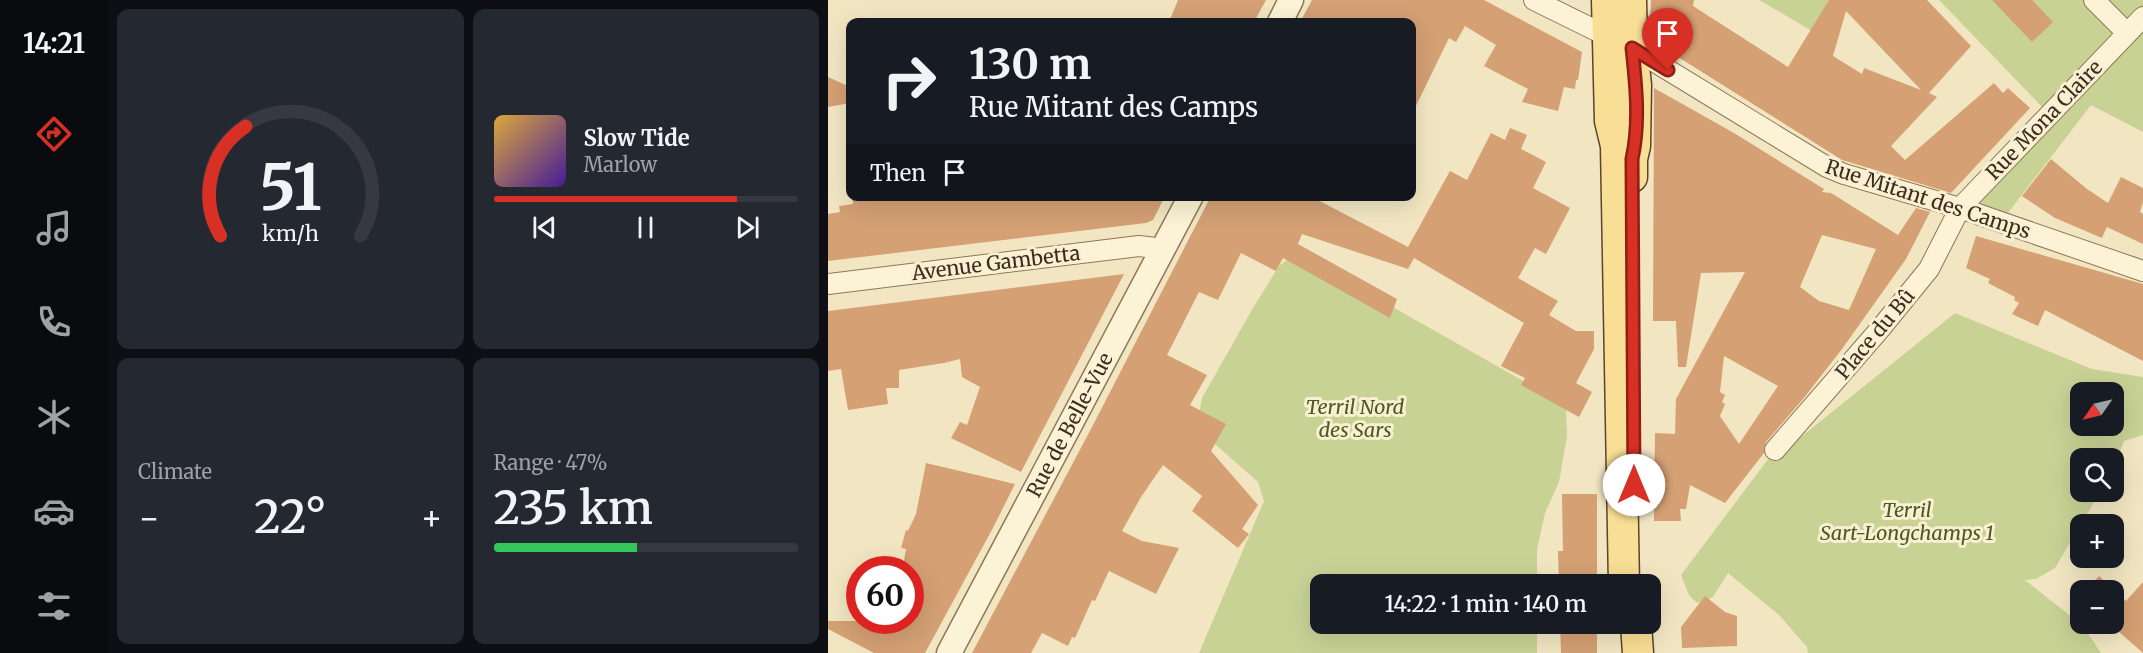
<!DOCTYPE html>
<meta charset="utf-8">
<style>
body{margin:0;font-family:Merriweather,serif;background:#242831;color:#f1f3f6;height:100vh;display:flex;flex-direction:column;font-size:22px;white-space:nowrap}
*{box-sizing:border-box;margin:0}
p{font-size:20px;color:#9ea1a6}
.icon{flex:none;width:33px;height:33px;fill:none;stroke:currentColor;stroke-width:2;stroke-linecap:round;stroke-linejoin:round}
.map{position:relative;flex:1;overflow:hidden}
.panel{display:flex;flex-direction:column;gap:9px;padding:9px;background:#0d0f14;width:720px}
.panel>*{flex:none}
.top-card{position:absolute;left:18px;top:18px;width:570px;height:183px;border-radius:12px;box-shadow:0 6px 24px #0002;background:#171b24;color:#f1f3f6;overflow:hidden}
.needle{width:39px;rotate:236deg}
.fabs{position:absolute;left:1242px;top:382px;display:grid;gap:12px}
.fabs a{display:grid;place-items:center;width:54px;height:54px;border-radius:12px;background:#171b24;box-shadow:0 6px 24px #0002;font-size:30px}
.speed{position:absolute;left:18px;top:556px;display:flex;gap:12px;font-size:30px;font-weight:700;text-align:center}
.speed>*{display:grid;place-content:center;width:78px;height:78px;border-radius:50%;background:#171b24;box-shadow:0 6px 24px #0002;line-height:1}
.speed .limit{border:9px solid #d22;background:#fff;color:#111}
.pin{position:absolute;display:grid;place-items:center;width:51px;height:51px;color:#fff;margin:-62px -26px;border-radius:50% 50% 50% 0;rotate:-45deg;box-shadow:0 0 6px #0007}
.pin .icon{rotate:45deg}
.me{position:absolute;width:66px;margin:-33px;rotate:0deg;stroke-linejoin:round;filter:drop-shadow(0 0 4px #0008)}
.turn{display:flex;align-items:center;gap:21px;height:126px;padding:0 24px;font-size:27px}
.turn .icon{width:78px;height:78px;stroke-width:2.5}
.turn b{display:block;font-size:42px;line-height:51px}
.then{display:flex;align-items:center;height:57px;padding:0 24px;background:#0003;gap:12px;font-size:22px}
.big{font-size:45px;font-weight:600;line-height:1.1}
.panel .card{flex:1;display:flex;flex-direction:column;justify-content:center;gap:9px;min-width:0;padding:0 21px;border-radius:12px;background:#242831}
.panel .dial{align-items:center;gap:0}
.dial svg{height:156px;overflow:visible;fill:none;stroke:#363941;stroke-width:7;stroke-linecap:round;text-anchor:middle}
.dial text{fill:#f1f3f6;stroke:none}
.song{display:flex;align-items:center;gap:18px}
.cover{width:72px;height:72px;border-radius:9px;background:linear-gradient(135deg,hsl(40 70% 55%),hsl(260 70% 35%))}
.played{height:6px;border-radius:3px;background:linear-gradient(90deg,#d93025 80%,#363941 80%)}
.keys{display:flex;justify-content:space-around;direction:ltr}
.heat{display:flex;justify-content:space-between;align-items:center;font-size:33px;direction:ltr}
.charge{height:9px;border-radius:4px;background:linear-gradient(90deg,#34c759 47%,#363941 0)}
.panel .tiles{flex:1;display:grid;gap:9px;grid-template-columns:repeat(2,1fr)}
.trip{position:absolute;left:482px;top:574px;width:351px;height:60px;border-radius:12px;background:#171b24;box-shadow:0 6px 24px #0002;font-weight:600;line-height:60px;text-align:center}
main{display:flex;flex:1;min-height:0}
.menu{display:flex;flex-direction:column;width:108px;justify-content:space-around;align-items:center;background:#090b0e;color:#9ea1a6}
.menu .icon{width:42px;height:42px}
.menu .on{color:#d93025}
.menu b{font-size:27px;color:#f1f3f6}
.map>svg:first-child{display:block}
.green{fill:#c8d295;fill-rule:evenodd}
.building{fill:#d4a074;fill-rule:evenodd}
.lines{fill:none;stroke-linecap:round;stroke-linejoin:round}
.minor-casing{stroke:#8e7757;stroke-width:22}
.tertiary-casing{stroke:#8e7757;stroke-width:27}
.primary-casing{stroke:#5c442c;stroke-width:33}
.minor{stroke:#fcf2d6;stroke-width:20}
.tertiary{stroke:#fcf2d6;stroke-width:24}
.primary{stroke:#f9de96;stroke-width:30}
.route-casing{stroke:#8d1f18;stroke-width:15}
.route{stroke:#d93025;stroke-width:10}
.labels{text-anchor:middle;stroke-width:6;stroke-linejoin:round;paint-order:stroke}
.street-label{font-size:20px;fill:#3d2d1d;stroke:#f9efd2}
.park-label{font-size:20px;font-style:italic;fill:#4a5b21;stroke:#f9efd2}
</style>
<main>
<nav class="menu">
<b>14:21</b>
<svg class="icon on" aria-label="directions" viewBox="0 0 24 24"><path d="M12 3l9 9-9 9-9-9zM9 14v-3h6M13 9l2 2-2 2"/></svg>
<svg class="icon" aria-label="music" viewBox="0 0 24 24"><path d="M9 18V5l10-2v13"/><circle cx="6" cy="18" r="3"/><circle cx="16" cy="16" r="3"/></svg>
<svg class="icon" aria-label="phone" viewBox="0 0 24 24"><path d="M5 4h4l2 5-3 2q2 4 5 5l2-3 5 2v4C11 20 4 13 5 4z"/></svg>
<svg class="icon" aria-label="climate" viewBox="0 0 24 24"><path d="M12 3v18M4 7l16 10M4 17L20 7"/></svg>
<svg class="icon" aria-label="car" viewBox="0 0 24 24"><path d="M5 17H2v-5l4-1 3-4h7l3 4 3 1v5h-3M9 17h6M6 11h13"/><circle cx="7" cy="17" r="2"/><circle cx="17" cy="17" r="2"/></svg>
<svg class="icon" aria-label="filters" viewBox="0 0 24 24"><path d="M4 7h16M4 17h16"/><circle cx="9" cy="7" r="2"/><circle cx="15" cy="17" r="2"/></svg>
</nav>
<section class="panel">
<div class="tiles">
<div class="card dial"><svg viewBox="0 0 100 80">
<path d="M14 69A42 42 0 1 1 86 69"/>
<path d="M14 69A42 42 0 0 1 27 13" stroke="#d93025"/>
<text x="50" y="56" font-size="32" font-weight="700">51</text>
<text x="50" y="72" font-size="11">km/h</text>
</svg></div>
<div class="card">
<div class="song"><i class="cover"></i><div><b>Slow Tide</b><p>Marlow</p></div></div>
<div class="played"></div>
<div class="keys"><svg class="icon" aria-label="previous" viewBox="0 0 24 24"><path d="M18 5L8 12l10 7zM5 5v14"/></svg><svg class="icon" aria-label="pause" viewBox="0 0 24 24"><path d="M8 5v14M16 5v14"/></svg><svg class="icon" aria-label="next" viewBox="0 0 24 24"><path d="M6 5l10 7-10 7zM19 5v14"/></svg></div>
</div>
<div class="card"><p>Climate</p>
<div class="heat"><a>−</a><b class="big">22°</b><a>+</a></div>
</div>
<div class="card"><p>Range · 47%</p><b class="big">235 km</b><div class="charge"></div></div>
</div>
</section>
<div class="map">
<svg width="1315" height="653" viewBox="0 0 1315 653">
<rect width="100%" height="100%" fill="#f2e6c2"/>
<path class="green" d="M931 0H1001L984 31Z
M1111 0H1315V132L1263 105 1173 222 1132 208 1221 114Z
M463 257 494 267 738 405 739 436 731 482 717 513 709 549V585H492V624H709V653H371L436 501 430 482 380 438 370 420 374 398 425 308 451 266Z
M1127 313 1264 369 1315 377V435L1296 441 1286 466V459H1252V492H1272L1227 568 1208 579 1197 580 1255 626 1273 653H980L979 647 951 615 900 573 885 597 869 603 861 595 853 575 947 450 953 453ZM1252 393H1286V426H1252Z"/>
<path class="building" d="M350 0H438L426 22H341Z
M484 0H656L754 52 750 80H748L747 89 736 87 730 111 694 102 700 89 656 66 668 45 637 26 628 42 621 38 584 114V22H472Z
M823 0H866L865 6 960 67 1001 0H1099L1143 46 1101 93 1109 97 1063 146 1077 160 1166 83 1175 93 1180 88 1202 108 1123 193 1014 160 831 45 824 46 821 44ZM1018 11 1093 90 1036 68 1034 74 1005 56Z
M1164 0H1204L1225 22 1204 42Z
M0 77 22 87V103L0 107Z
M826 88 906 133 996 189 994 192 1003 193 1070 235 1088 208 1102 212 1078 259 1014 349 975 399 938 442 936 453 897 503 862 485 858 509H852L853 521H826L827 433 847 434 848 399 917 272 873 273 858 367H850L848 321H825ZM994 235 1048 249 1021 310 991 301 972 287ZM896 356 950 386 911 444 892 416 897 404 894 402 897 395 892 392Z
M682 128 699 135 693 149 718 162 705 188 742 208 718 254 707 248 690 278 730 301 721 315 748 331H766V349L748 383 764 392 751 417 693 385 697 378 673 366 696 323 586 258 580 269 474 234 470 244 569 299 562 318 455 258 448 271 413 253 390 300 371 292 339 355 379 375 362 405 398 424 383 451 430 505 414 529 421 534 410 548 364 511 374 496 335 465 313 497 294 531 314 541 351 548 328 594 281 571 267 601 264 600 247 638 244 637 240 646 214 633 203 653H144L264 427 383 196H482L580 247 622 171 639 180 663 133 677 140Z
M1223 159 1259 189 1280 203 1293 177 1315 188V202L1312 212 1315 214V244L1279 227 1274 238 1227 218 1194 196Z
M24 196H337L325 220 318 223 0 261V214L12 212 11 206 25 204Z
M1148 236 1315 284V361L1217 310 1210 326 1184 314 1191 303 1186 300 1187 297 1160 283 1162 279 1138 268Z
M296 274 193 472 123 438 132 422 139 425 152 387 134 377 132 359 116 363 71 370V388H58L60 404 20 410 13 369 0 371V311Z
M98 463 187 484 166 526 97 653H46L0 629V621H82V567L75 566 78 549 73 548 78 530 80 531 88 514Z
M734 494H769V585H731L730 551H735Z
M1271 576 1298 601 1315 582V653L1282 624H1286V591H1257Z
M877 596 897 612 909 616V646L854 648 853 627Z
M732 624H769V653H733Z"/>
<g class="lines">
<g class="minor-casing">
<path id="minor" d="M706 0 779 36
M1266 0 1299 33
M804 48 999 167 1016 174 1132 208 1315 271
M0 284 311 246 335 249
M947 450 1052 329 1101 269 1132 208 1315 17"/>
</g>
<g class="tertiary-casing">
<g id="tertiary">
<path d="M452 22 463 0"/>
<path id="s1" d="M121 653 363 196"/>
</g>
</g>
<g class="primary-casing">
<path id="primary" d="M779 0 782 121 788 146 796 585
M803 0 804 48 808 85 807 146 804 159V177
M808 624 810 653"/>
</g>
<use href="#minor" class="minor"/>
<use href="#tertiary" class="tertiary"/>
<use href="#primary" class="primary"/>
</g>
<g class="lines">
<g class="route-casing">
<path id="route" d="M806 485 804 159C812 124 808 84 804 48L840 70"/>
</g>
<use href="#route" class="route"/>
</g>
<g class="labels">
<g class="street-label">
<text transform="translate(1216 120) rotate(-46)" y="7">Rue Mona Claire</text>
<text transform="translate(1100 199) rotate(18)" y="7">Rue Mitant des Camps</text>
<text transform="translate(168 263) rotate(-7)" y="7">Avenue Gambetta</text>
<text transform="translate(1047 334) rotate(-50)" y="7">Place du Bû</text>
<text dy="7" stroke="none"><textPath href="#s1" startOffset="258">Rue de Belle-Vue</textPath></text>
</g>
<g class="park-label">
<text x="527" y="414">Terril Nord<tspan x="527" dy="23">des Sars</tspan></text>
<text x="1079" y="517">Terril<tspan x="1079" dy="23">Sart-Longchamps 1</tspan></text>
</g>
</g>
</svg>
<div class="fabs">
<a><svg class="needle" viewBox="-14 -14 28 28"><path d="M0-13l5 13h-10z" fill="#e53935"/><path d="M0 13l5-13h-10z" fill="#9ea1a6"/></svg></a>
<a><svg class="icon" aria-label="search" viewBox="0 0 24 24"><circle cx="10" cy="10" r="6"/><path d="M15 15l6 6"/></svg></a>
<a>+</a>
<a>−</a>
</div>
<div class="speed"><div class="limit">60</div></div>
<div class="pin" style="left:840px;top:70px;background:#d93025"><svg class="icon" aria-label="arrive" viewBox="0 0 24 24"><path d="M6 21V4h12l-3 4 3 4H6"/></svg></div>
<svg class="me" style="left:806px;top:485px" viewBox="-20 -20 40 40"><circle r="19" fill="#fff"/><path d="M0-13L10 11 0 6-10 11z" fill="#d93025"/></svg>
<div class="trip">14:22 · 1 min · 140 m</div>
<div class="top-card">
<div class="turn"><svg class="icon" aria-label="right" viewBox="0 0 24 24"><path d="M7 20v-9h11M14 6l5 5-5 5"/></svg><div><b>130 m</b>Rue Mitant des Camps</div></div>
<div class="then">Then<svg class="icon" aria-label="arrive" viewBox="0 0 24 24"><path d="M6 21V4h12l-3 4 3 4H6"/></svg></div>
</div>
</div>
</main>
